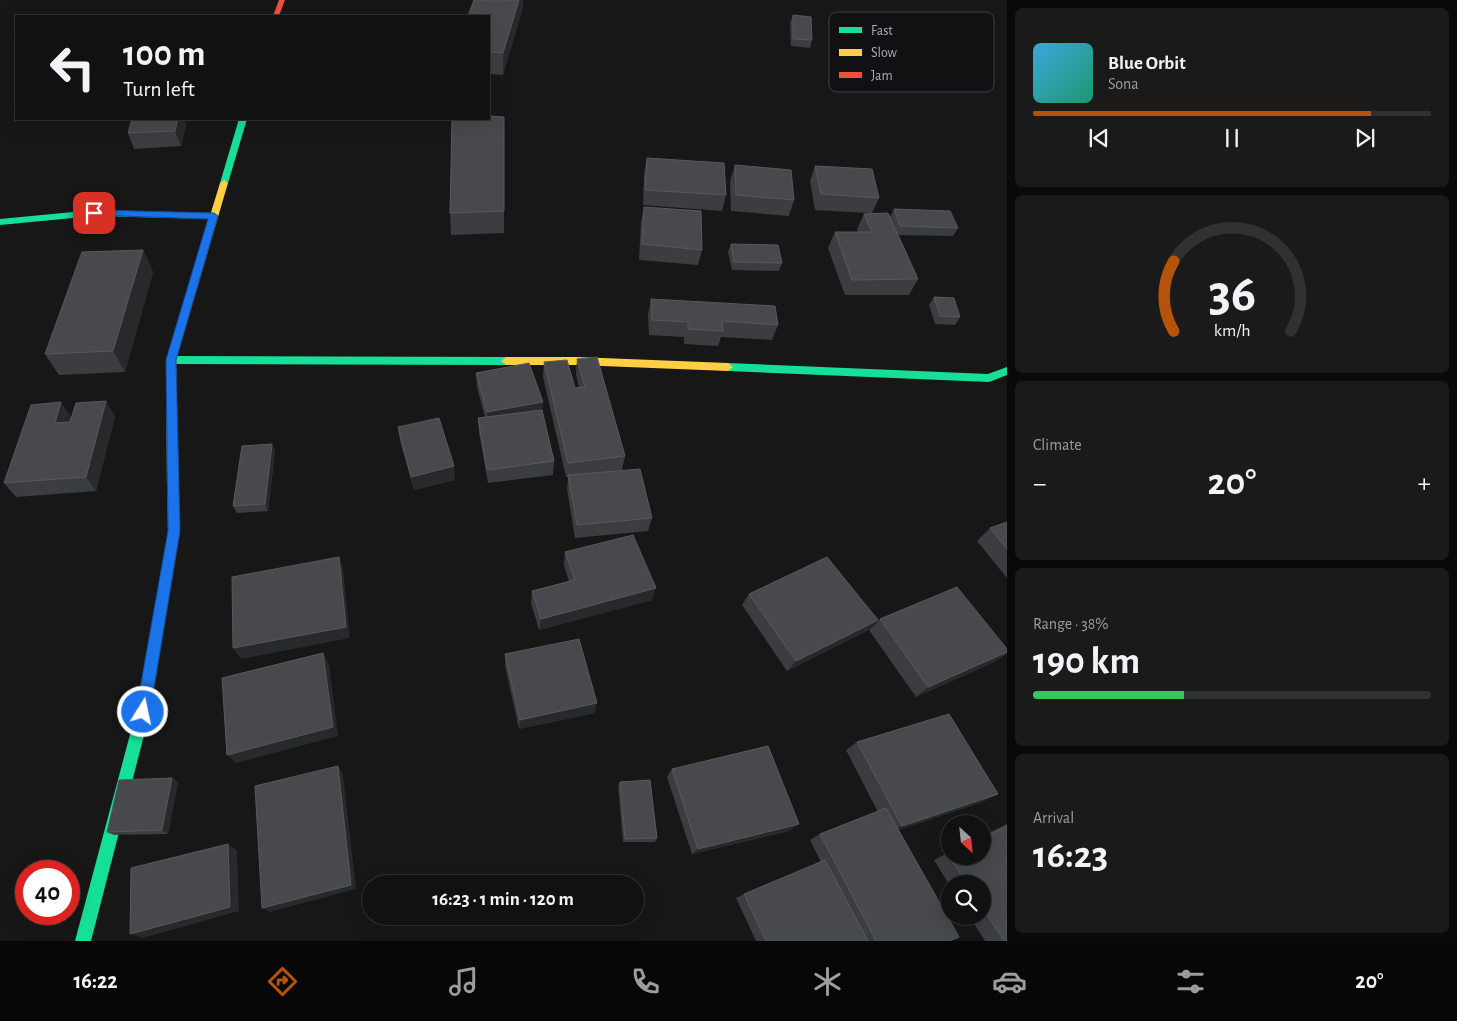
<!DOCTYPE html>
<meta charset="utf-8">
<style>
body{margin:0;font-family:"Alegreya Sans",sans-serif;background:#1a1a1a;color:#f1f3f6;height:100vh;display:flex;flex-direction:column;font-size:19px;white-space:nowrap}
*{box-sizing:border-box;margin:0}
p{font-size:16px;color:#9c9d9f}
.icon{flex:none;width:28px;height:28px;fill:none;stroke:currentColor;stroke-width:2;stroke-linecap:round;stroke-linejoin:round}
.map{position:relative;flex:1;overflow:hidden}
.details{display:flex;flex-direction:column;gap:8px;padding:8px;background:#090909;width:450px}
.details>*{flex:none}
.banner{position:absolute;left:15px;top:15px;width:475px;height:105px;border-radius:0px;box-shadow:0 5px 20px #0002,0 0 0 1px #303131;background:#111;color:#f1f3f6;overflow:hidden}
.needle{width:32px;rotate:153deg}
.buttons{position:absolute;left:941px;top:815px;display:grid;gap:10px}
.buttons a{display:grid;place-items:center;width:50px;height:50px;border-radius:50%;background:#111;box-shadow:0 5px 20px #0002,0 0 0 1px #303131;font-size:25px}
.speed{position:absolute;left:15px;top:860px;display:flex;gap:10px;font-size:25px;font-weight:700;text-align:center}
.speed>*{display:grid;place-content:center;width:65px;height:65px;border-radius:50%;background:#111;box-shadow:0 5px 20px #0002,0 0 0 1px #303131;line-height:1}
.speed .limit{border:8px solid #d22;background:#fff;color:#111}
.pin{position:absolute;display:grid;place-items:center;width:42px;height:42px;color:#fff;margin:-21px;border-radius:10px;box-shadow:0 2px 8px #0006}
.me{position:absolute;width:55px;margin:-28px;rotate:10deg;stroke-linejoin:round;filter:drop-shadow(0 0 4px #0008)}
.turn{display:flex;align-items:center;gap:18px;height:105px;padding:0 25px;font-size:22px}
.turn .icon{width:65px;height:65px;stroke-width:2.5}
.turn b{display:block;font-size:35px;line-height:42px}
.big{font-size:38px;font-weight:600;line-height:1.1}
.details .tile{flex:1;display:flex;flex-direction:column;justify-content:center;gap:8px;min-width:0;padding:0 18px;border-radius:8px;background:#1a1a1a}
.details .dial{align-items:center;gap:0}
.dial svg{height:130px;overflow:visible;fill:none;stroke:#303131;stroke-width:7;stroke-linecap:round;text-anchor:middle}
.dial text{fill:#f1f3f6;stroke:none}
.song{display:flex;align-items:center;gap:15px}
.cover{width:60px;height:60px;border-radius:8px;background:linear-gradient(135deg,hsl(200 70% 55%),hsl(160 70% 35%))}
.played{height:5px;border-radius:2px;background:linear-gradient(90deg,#b45309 85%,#303131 85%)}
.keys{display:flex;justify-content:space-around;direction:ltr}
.heat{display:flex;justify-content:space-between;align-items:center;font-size:28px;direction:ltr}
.charge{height:8px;border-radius:4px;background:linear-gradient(90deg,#34c759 38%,#303131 0)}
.trip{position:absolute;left:362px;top:875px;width:282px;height:50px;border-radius:25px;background:#111;box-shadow:0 5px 20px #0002,0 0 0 1px #303131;font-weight:600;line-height:50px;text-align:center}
.tabs{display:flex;height:80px;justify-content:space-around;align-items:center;background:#070707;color:#9c9d9f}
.tabs .icon{width:35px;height:35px}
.tabs .on{color:#b45309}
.tabs b{font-size:22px;color:#f1f3f6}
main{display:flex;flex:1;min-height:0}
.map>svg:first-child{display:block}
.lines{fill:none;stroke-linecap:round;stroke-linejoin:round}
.fast{fill:#16e098;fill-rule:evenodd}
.slow{fill:#ffcf43;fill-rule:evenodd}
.jam{fill:#f24e42;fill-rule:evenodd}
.wall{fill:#3c3d40}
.shaded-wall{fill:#28292a}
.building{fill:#48494d;stroke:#57595e}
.route{fill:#1a73e8;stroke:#114b97}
.key{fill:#111113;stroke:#3e4045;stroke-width:1}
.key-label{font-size:14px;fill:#a8adb8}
</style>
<main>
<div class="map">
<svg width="1007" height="941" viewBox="0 0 1007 941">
<rect width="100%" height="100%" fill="#171717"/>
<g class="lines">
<path class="fast" d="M239 119H247L228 183 224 186 220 183Z
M94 210 213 213 217 216 213 219 94 216 0 225V219Z
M171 356 506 357 511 361 506 365 171 364 166 360Z
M728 363 988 374 1007 367V375L989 382 728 371 723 367Z
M173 486 177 488 179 491 180 531 150 712 91 941H75L136 712 168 531 167 491 169 488Z"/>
<path class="slow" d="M224 180 228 183 176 360 179 491 177 494H169L167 491 166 360 220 183Z
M506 357H577L728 363 733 367 728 371 577 365H506L501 361Z"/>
<path class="jam" d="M279 0H285L279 16H273Z"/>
</g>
<path class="wall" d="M523 7 503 75 489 74V16Z
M793 15 812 40 810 48 791 46 790 23Z
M504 117V233L451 235 450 213Z
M132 119H184L186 125 181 146 134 149 128 133Z
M647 158 726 195 722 211 643 205 644 174Z
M735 165 794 200 789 216 731 211 730 181Z
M815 166 879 198 872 213 890 217 894 209 958 228 953 236 898 235 918 279 909 295H845L828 248 835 232H858L857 229 864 214 868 213 815 210 810 181Z
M644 207 702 250 698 265 639 260 641 222Z
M731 244 782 263 779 271 732 270 728 252Z
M143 250 153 272 125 372 59 375 45 354Z
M934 297 960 317 955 325 935 324 929 305Z
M651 299 778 325 772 340 721 337 718 346 684 344V337L649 335 648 315Z
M577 359 625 456 622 470 596 473 652 518 648 531 575 538 567 489 568 477H566L543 377 544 362 575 388H579L576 374Z
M476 373 542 411 554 461 553 475 488 483 479 433 478 418 485 417 477 387Z
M115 416 96 491 16 497 4 483 71 417Z
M398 427 455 480 414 490 400 441Z
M272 444 275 451 268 511 237 513 233 506Z
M1007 522V578L977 541 990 528Z
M565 552 652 600 539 630 531 603 532 591 569 581 564 565Z
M749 594 867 631 787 671 742 605Z
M880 619 1007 649V653L994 662 916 697 869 630Z
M505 654 595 713 519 729 505 665Z
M857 742 998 794 982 802 898 830 949 941H756L736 898 744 894 821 862 810 840 820 834 878 812 846 750Z
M672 769 789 831 692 854 667 777Z
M172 778 178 782 168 834 114 835 107 832Z
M620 782 657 838 655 842H623L618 786Z
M1007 824V941H985L969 916H982V884H950V886L934 860 950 852V856H982V836Z"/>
<path class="shaded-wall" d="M519 0H523V7L503 75V53Z
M178 119H184L186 125 181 146 175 131Z
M143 250 153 272 125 372 113 351Z
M106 401 115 416 96 491 86 477Z
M61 402 71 417 65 437 55 423Z
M543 402 542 416 488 427 487 412Z
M272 444 275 451 268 511 265 504Z
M454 466 455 480 414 490 411 477Z
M339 557 343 569 350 638 241 659 233 648Z
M656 588 652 600 539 630 541 619Z
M878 620 867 631 787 671 796 661Z
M1007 652 994 662 916 697 928 687Z
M323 653 329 664 338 736 236 763 227 755Z
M597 703 595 713 519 729 520 720Z
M338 766 343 774 356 889 270 912 262 908Z
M172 778 178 782 168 834 162 830Z
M998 794 982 802 889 833 902 826Z
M799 824 789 831 692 854 698 849Z
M228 844 237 850 239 911 143 938 130 934Z"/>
<path class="building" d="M474 0H519L503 53 489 52V16H468Z
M793 15 811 17 812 40 793 39Z
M489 116 504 117V211L450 213 452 119H489Z
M132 119H178L175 131 128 133Z
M647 158 724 163 726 195 645 190Z
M735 165 791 170 794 200 736 195Z
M815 166 872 169 879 198 821 194Z
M644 207 701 211 702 250 642 244Z
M894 209 950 211 958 228 900 226Z
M888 213 918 279 852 280 835 232H872L864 214Z
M731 244 778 245 782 263 734 262Z
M143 250 113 351 45 354 82 252Z
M934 297 954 298 960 317 940 316Z
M651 299 775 306 778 325 722 321 723 331 688 329V322L652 320Z
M597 357 625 456 568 463 544 362 567 360 575 388 585 387 577 359Z
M529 363 543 402 487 412 476 373Z
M106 401 86 477 4 483 31 405 61 402 55 423 70 422 76 403Z
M542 410 554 461 487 470 478 418Z
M439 418 454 466 411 477 398 427Z
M272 444 265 504 233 506 242 446Z
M640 469 652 518 577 525 568 475Z
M1007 522V549L990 528Z
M633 535 656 588 541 619 532 591 575 580 565 552Z
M339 557 346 627 233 648 232 577Z
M827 557 878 620 796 661 749 594Z
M957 587 1007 649V652L928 687 880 619Z
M579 639 597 703 520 720 505 654Z
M323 653 333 727 227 755 222 678Z
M949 714 998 794 902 826 857 742Z
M768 746 799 824 698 849 672 769Z
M338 766 351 885 262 908 255 786Z
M172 778 162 830 107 832 119 780Z
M650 780 657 838 625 839 620 782Z
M886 808 959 937 949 941H876L820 834Z
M1007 826V941H1004L982 907V884H967L948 855 950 854V856H982V838Z
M228 844 230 907 130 934 131 868Z
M825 860 868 941H766L744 894Z"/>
<path class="route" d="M94 210 214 213 218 216 176 360 180 531 150 712 148 717 143 719 138 717 136 712 168 531 166 360 208 219 91 215 90 213Z"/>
<rect x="829" y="12" width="165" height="80" rx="8" class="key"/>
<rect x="839" y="27" width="23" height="6" fill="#16e098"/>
<rect x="839" y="49" width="23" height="7" fill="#ffcf43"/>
<rect x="839" y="72" width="23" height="6" fill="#f24e42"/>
<g class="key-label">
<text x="871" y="35">Fast</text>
<text x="871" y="57">Slow</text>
<text x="871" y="80">Jam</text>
</g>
</svg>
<div class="buttons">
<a><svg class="needle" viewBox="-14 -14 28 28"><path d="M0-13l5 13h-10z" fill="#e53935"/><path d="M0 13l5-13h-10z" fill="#9c9d9f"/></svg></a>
<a><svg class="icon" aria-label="search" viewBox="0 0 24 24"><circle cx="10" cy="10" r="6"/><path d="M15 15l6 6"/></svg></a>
</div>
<div class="speed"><div class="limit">40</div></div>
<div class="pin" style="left:94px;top:213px;background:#d93025"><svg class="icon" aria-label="arrive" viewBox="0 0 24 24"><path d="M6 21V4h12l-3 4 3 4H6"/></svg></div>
<svg class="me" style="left:143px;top:712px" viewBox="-20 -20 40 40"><circle r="17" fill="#1a73e8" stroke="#fff" stroke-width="3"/><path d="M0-11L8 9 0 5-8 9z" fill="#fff"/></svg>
<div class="trip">16:23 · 1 min · 120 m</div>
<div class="banner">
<div class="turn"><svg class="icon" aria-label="left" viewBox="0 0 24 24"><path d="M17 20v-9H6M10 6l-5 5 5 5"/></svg><div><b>100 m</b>Turn left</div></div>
</div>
</div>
<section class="details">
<div class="tile">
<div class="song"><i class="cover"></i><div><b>Blue Orbit</b><p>Sona</p></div></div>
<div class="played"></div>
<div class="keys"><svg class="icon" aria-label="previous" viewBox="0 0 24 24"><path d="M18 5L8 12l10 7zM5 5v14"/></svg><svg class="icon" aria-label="pause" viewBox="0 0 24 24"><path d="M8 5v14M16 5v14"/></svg><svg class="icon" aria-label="next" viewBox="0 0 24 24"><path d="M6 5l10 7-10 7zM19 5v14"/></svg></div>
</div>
<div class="tile dial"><svg viewBox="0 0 100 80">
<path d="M14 69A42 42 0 1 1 86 69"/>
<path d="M14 69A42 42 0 0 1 14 26" stroke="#b45309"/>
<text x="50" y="56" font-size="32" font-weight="700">36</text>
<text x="50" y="72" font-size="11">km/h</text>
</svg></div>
<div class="tile"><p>Climate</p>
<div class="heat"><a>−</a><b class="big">20°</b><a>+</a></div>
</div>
<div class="tile"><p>Range · 38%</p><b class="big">190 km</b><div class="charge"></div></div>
<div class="tile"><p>Arrival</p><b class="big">16:23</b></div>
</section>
</main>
<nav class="tabs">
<b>16:22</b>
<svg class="icon on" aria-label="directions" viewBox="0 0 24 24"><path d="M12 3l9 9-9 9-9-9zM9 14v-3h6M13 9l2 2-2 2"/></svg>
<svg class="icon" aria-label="music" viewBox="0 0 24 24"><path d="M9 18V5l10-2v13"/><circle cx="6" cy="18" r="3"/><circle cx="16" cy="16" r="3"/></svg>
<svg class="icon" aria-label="phone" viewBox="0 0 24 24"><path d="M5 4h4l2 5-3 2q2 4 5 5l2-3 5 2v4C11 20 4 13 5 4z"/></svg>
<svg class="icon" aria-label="climate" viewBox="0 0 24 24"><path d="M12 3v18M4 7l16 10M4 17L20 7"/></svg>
<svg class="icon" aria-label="car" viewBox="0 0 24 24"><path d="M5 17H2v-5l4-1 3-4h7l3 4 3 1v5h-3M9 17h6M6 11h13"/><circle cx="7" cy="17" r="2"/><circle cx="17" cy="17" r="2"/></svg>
<svg class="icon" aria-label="filters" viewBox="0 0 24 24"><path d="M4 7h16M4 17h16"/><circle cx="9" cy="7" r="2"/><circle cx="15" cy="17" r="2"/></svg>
<b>20°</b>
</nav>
